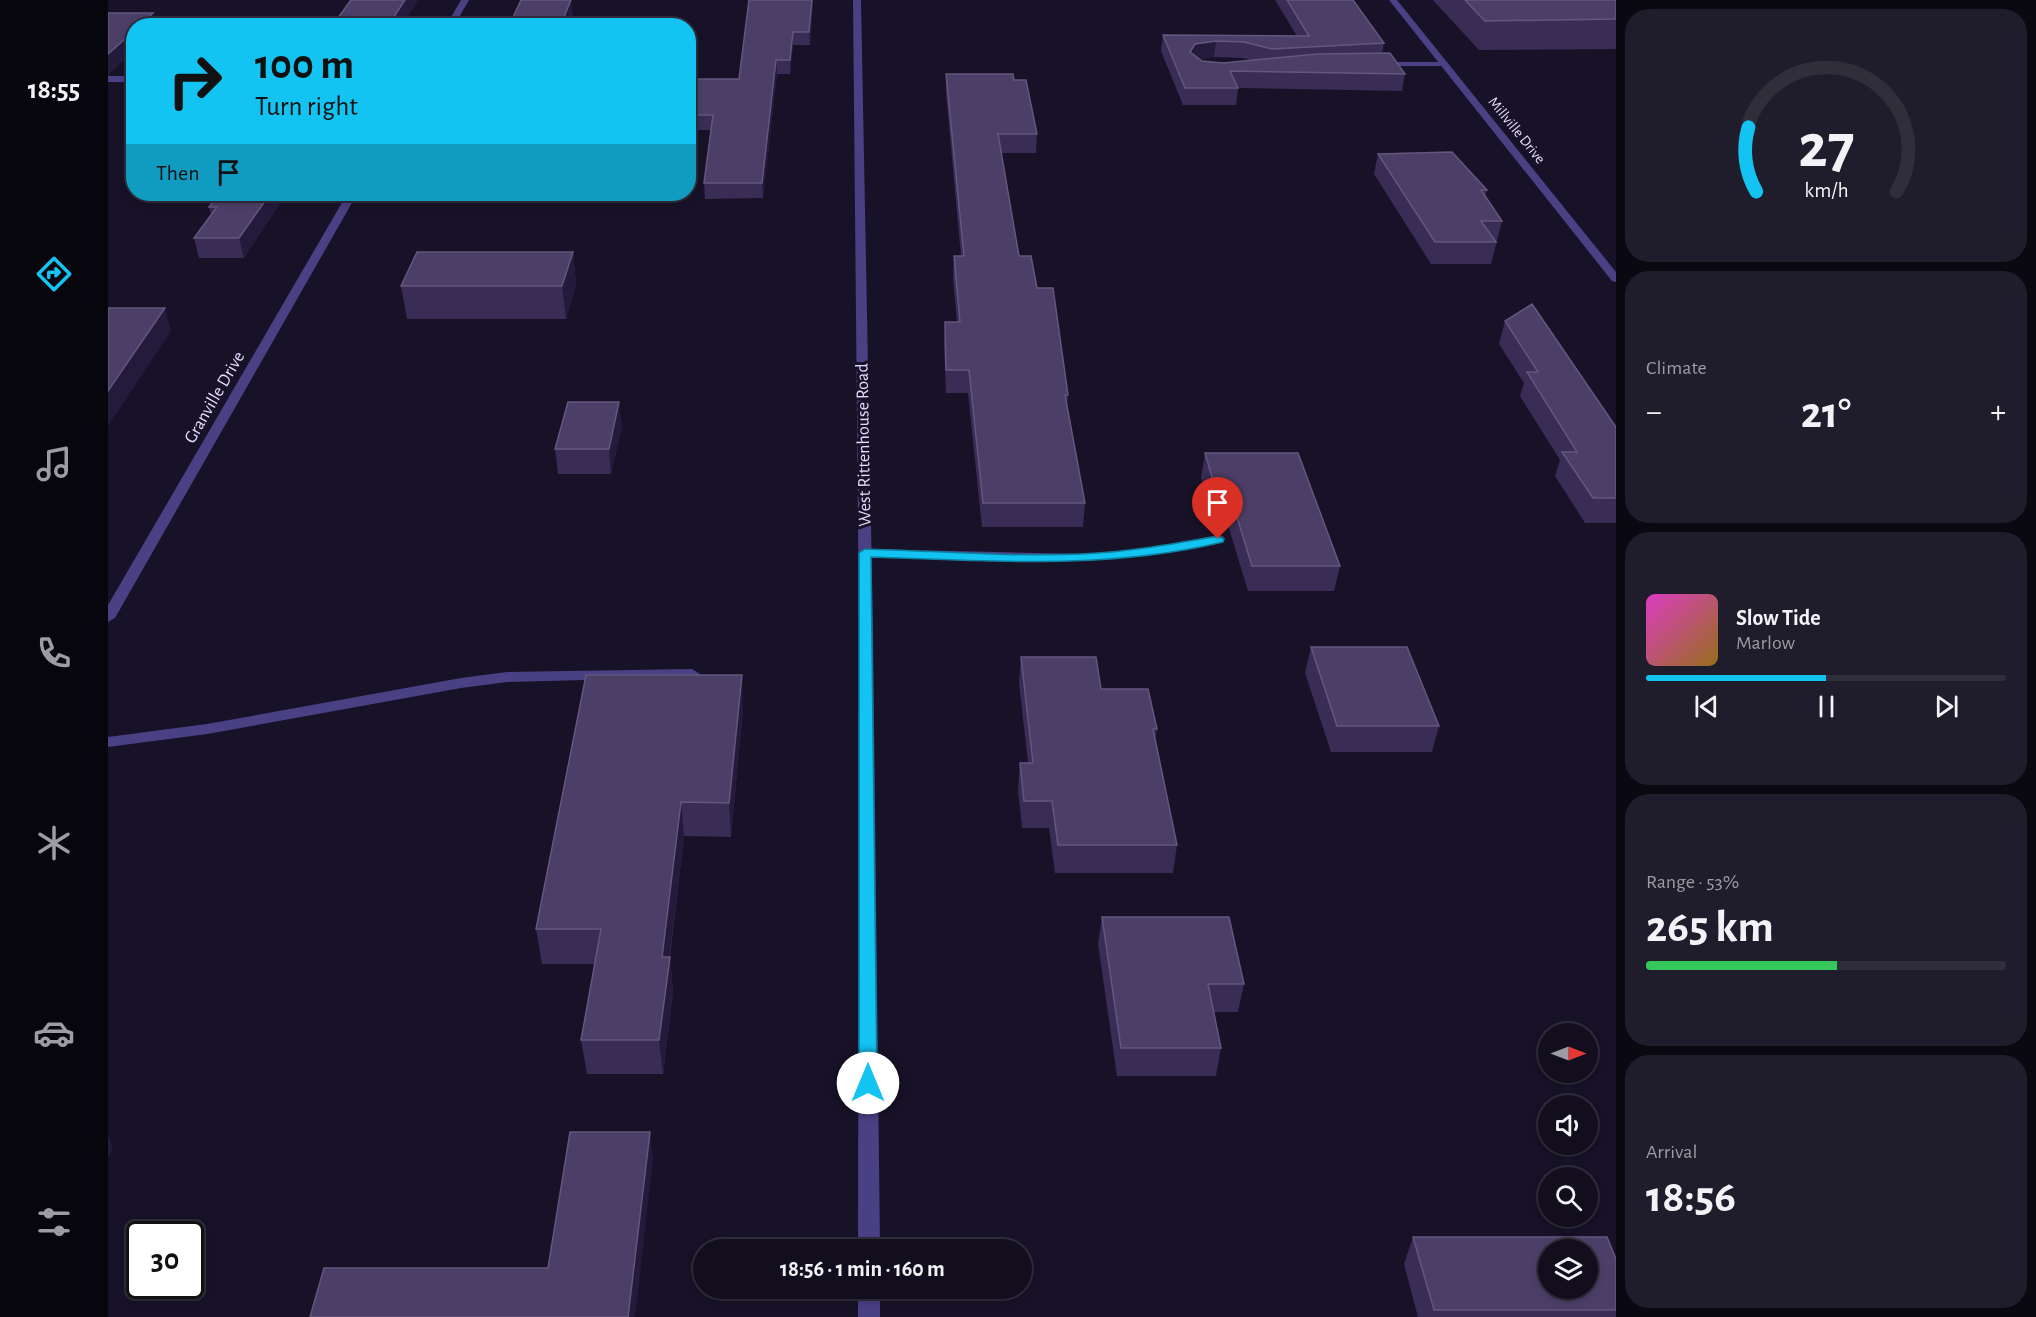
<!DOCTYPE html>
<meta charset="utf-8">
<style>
body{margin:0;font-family:"Alegreya Sans",sans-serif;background:#1f1c2b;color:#f1f3f6;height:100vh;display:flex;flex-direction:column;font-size:22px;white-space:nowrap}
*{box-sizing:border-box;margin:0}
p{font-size:20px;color:#9c9ca4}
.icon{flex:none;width:33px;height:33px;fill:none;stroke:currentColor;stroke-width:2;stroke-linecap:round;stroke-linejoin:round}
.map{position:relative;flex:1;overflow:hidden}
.drawer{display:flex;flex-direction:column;gap:9px;padding:9px;background:#0a0810;width:420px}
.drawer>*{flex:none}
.guide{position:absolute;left:18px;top:18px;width:570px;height:183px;border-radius:24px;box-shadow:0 3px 9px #0003,0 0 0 2px #312e3c;background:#13c3f1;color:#111;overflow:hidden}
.needle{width:39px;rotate:90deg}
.tools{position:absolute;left:1430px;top:1023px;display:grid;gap:12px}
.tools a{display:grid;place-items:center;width:60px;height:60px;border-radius:50%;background:#120e1e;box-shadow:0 3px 9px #0003,0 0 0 2px #312e3c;font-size:30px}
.speed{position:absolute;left:18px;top:1221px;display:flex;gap:12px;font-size:30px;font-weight:700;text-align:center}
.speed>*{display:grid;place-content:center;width:78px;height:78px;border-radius:50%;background:#120e1e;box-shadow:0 3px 9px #0003,0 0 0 2px #312e3c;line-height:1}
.speed .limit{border:3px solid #111;border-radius:9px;background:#fff;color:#111}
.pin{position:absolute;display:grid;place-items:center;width:51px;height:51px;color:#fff;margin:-62px -26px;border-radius:50% 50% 50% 0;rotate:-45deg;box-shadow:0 0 6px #0007}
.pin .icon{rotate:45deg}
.me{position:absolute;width:66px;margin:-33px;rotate:0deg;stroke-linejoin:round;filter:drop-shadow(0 0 4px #0008)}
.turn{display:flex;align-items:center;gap:21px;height:126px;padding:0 30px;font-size:27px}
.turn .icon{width:78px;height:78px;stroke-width:2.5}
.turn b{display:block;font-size:42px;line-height:51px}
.then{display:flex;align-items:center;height:57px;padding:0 30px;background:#0003;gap:12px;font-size:22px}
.big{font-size:45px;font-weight:600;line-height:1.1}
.drawer .widget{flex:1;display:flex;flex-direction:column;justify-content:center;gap:9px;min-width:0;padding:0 21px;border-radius:24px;background:#1f1c2b}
.drawer .dial{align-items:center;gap:0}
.dial svg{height:156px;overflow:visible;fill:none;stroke:#312e3c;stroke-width:7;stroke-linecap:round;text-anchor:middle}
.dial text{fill:#f1f3f6;stroke:none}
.song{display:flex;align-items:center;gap:18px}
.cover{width:72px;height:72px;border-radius:9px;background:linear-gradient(135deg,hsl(310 70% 55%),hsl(40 70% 35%))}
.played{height:6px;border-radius:3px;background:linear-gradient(90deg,#13c3f1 50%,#312e3c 50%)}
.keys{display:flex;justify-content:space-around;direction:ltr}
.heat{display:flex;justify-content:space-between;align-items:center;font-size:33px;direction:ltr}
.charge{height:9px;border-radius:4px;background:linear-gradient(90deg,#34c759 53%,#312e3c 0)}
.trip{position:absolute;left:585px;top:1239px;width:339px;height:60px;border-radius:30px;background:#120e1e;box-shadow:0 3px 9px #0003,0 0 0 2px #312e3c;font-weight:600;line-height:60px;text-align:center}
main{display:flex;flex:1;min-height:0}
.dock{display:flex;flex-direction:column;width:108px;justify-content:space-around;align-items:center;background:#07060c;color:#9c9ca4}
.dock .icon{width:42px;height:42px}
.dock .on{color:#13c3f1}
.dock b{font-size:27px;color:#f1f3f6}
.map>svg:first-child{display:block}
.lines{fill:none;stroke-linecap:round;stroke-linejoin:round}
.service{fill:#4a4084;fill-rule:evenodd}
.minor{fill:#4a4084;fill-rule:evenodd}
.wall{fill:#392c55;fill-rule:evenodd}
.shaded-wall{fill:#241a3b}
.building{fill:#4b3f67;stroke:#63577e;stroke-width:1.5;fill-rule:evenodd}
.route{fill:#13c3f1;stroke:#0c7f9d;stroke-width:1.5}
.labels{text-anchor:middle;stroke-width:6;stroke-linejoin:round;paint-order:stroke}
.far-street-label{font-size:15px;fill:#e2dbfd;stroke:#181228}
.street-label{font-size:18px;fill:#e2dbfd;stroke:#181228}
</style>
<main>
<nav class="dock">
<b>18:55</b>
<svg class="icon on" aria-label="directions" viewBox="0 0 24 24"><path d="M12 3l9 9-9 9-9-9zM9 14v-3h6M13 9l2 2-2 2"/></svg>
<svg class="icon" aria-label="music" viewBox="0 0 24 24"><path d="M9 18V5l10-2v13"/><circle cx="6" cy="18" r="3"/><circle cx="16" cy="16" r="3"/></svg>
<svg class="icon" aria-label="phone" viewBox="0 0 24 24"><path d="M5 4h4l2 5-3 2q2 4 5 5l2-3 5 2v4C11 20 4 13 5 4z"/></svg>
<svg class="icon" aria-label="climate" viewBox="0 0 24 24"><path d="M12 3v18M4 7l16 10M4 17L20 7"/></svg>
<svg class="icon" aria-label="car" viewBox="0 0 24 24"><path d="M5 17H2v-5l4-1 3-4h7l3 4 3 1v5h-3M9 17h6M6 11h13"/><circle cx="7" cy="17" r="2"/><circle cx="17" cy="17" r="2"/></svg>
<svg class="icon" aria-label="filters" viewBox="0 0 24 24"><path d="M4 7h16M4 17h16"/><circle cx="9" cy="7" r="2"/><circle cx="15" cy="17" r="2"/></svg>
</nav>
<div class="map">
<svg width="1508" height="1317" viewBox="0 0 1508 1317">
<rect width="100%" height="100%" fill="#181228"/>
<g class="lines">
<path class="service" d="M1089 62H1140L1144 64 1140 66H1086L1085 64Z
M1270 62H1336L1340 64 1336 66H1267L1266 64Z
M0 76H26V82H0Z
M1110 535 1115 536 1117 539 1115 542C998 571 877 560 757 557L750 553 757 549 974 554 1035 549Z
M584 669 592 674 589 677 399 682 353 688 99 734 0 747V737L99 724 353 678 399 672Z"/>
<path class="minor" d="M353 0H361L346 26H338Z
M745 0H753L765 630 772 1250H750L751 630Z
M1281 0H1289L1508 272V282L1504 281Z
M239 194H249L7 618 0 622V605Z
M750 1288H772V1317H750Z"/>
</g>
<path class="wall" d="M641 0H705L702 45H685L682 74H669L655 198 597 199 596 183 603 130H580V79H631Z
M1167 0H1245L1276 43 1274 53 1297 74 1294 91 1130 88 1128 105H1075L1053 51 1055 35 1189 36ZM1106 57 1134 58 1143 60 1115 63 1094 61 1091 59Z
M1325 0H1508V49L1371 50Z
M838 74 906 80 929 134 928 153H893L911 256 929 288 960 395 959 408 977 503 975 527H874L860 393H838L836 344 837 322H849L845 278 846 256H853L838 93Z
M1270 154 1379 190 1377 197 1394 221 1383 264H1323L1266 174Z
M111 194H178L136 258H91L86 238 103 214 101 207Z
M465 252 468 284 458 319H299L293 286Z
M1397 321 1508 427V523H1477L1447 476 1452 460 1412 396 1416 383 1391 344Z
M514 426 503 474H450L447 449Z
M1097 453 1232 566 1226 591H1140L1116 512H1104L1093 478Z
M1203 647 1331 726 1324 752H1223L1197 673Z
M913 657 993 689 1049 729 1047 739 1069 845 1065 873H947L941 828H914L910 790 912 763H920L911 683Z
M635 708 623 837 576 836 562 957 565 992 555 1074H479L473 1040 487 964H434L428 929Z
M994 917 1136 984 1130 1012H1106L1113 1048 1108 1076H1009L990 944Z
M1305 1237 1508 1259V1317H1310L1296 1264Z"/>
<path class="shaded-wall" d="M297 0H310L294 26H280Z
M463 0 465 15 460 26H453V24Z
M704 0H705L702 45 701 32Z
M45 13 48 26H31Z
M26 31V51L0 75V54Z
M685 32V45L682 74V60Z
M1108 41 1106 57 1085 60 1082 52 1087 44Z
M668 60 669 74 655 198 654 183Z
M162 194H178L136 258 131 238Z
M465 252 468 284 458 319 454 286Z
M57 308 63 331 0 426V391Z
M511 402 514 426 503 474 501 449Z
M634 675 635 708 623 837 621 803Z
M573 802 576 836 561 960 562 957 565 992 555 1074 551 1040 554 957Z
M542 1132 545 1159 527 1317H520Z
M0 1136 5 1147 0 1159Z"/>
<path class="building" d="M243 0H297L280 26H224Z
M413 0H463L453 24H455L454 26H401Z
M641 0H704L701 32H685L682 60H668L654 183H596L605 115H580V79H631Z
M1179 0H1245L1276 43 1164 49 1136 42 1108 41 1087 44 1082 52 1094 61 1115 63 1209 54 1282 53 1297 74 1122 71 1130 88H1077L1055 35 1201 36Z
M1357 0H1508V19L1377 21Z
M0 13H45L31 26H26V31L0 54Z
M838 74H905L906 80H918L929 134H890L911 256H923L929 288H945L960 395H957L977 503H875L861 370H838L837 322H852L846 256H856Z
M1344 152 1379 190H1373L1394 221H1373L1388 242H1327L1270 154Z
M111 194H162L131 238H86L109 207H101Z
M309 252H465L454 286H293Z
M1424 304 1508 427V498H1485L1454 452H1469L1419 372H1430L1397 321Z
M0 308H57L0 391Z
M460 402H511L501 449H447Z
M1097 453H1190L1232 566H1144L1120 488H1107Z
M1203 647H1299L1331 726H1229Z
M913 657H988L993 689H1040L1049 729H1045L1069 845H950L944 801H916L912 763H925Z
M478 675H634L621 803 573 802 554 957H562L551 1040H473L493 929H428Z
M994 917H1121L1136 984H1100L1113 1048H1013Z
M462 1132H542L520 1317H202L216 1268H440Z
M1305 1237H1499L1508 1259V1310H1326ZM1440 1250H1479V1288H1440Z"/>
<path class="route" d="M1110 536 1116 539 1115 542C999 570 881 561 763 557L769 1083 766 1088 760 1090 754 1088 751 1083V553L757 549C829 551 901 557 973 554 1020 552 1065 544 1110 536Z"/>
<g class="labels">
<g class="far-street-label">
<text transform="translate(1409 130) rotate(51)" y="5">Millville Drive</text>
</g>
<g class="street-label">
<text transform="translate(106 397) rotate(-60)" y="6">Granville Drive</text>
<text transform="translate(755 445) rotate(-91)" y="6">West Rittenhouse Road</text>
</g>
</g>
</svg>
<div class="tools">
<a><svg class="needle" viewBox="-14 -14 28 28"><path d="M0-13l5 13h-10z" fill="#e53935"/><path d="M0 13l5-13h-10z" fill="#9c9ca4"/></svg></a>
<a><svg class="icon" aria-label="sound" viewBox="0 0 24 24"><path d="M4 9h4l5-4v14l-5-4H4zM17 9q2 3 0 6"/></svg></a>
<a><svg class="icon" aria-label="search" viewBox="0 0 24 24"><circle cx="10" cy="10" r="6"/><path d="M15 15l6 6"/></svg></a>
<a><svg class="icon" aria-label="layers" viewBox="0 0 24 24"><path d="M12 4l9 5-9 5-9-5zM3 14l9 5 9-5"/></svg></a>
</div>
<div class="speed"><div class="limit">30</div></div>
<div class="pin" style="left:1110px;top:539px;background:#d93025"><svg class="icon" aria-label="arrive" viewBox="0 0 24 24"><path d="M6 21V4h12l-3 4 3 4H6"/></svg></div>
<svg class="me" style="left:760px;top:1083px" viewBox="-20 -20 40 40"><circle r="19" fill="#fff"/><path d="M0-13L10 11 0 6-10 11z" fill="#13c3f1"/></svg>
<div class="trip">18:56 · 1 min · 160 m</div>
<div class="guide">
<div class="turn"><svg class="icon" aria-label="right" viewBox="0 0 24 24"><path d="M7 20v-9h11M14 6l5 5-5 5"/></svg><div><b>100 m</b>Turn right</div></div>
<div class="then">Then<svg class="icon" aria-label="arrive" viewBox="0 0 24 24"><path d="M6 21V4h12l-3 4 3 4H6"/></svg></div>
</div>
</div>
<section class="drawer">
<div class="widget dial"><svg viewBox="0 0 100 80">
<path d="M14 69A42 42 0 1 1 86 69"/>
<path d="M14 69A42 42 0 0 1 10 36" stroke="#13c3f1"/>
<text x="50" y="56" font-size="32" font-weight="700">27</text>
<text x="50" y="72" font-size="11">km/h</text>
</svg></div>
<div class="widget"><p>Climate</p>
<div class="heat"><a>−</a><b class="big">21°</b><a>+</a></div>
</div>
<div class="widget">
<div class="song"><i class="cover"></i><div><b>Slow Tide</b><p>Marlow</p></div></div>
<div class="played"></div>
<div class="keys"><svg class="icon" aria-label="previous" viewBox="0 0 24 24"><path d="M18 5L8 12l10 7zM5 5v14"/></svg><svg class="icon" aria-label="pause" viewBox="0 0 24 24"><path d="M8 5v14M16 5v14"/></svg><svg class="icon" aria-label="next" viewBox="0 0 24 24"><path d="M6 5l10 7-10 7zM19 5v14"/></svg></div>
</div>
<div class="widget"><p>Range · 53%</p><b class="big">265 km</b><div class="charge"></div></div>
<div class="widget"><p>Arrival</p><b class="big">18:56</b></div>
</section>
</main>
